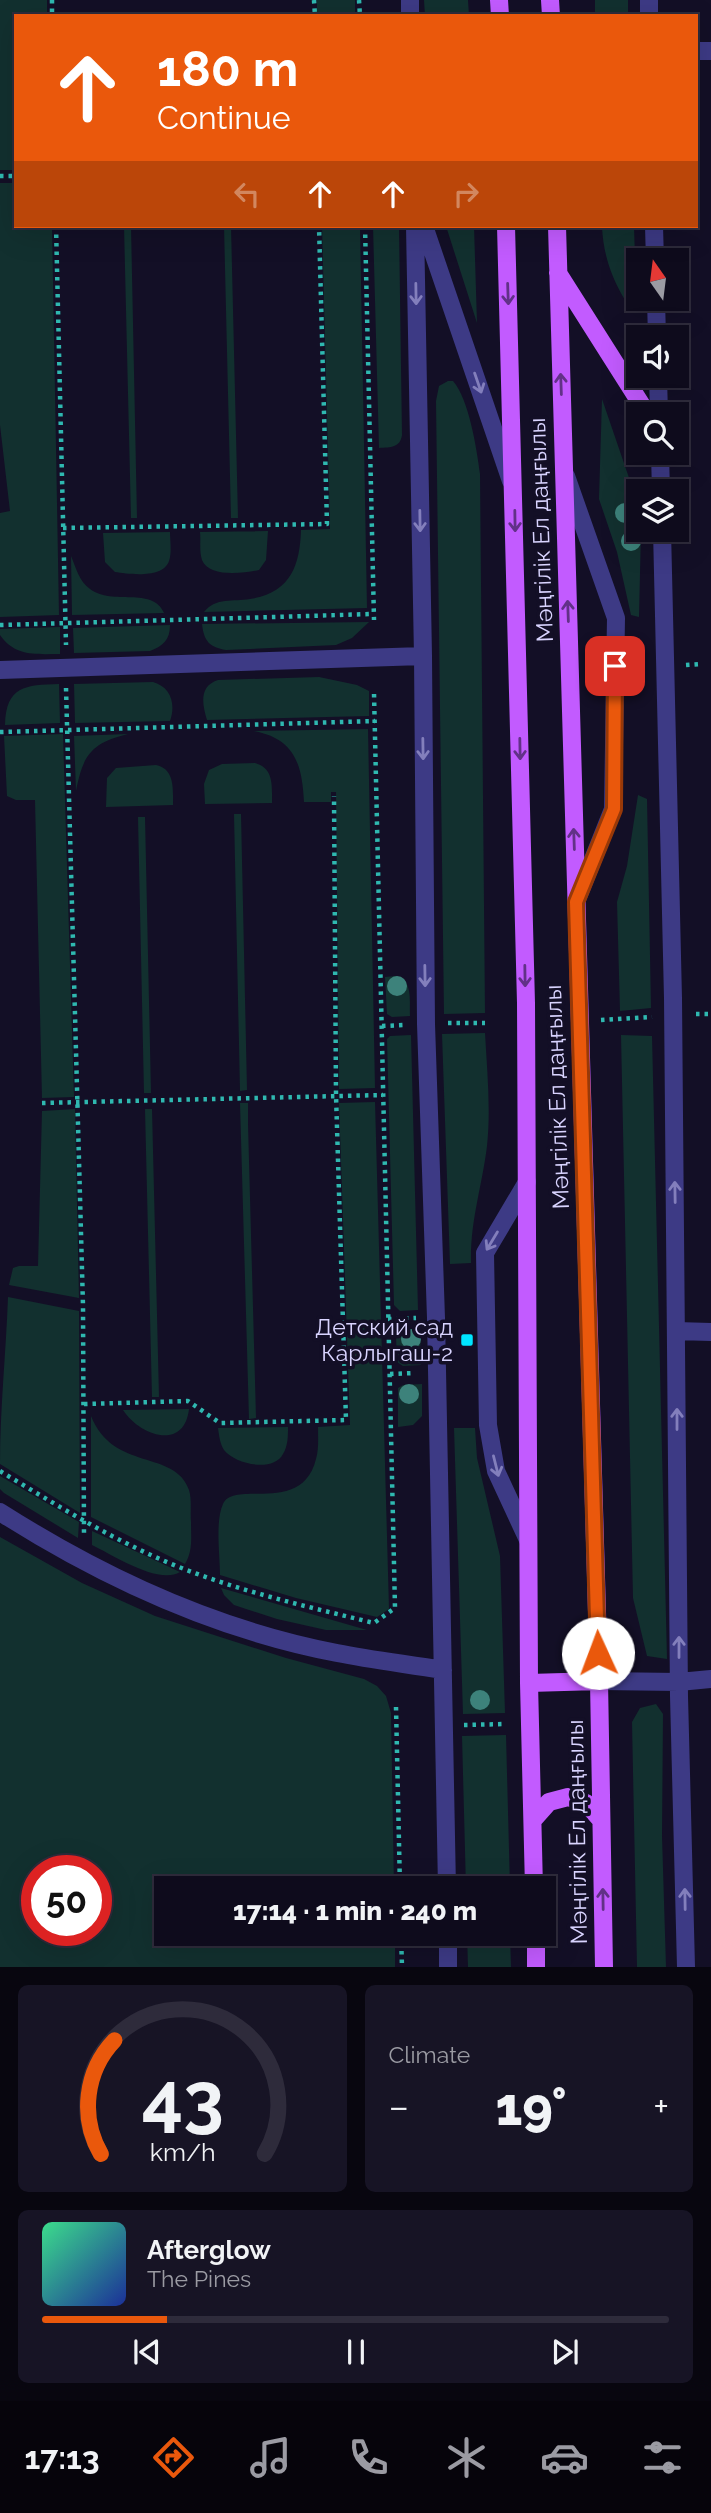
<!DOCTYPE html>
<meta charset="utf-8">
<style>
body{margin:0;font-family:Raleway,sans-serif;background:#171425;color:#f1f3f6;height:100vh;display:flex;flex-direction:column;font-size:26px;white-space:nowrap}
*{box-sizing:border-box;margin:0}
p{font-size:23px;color:#9b9ba3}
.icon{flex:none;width:38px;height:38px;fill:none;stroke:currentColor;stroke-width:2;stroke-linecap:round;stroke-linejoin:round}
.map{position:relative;height:1967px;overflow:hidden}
.side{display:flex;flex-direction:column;gap:18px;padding:18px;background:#08060f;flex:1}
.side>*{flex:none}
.guide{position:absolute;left:14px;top:14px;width:684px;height:214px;border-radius:0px;box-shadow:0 7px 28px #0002,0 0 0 2px #2e2b3b;background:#ea580c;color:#fff;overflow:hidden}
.needle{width:46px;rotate:346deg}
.tools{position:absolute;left:626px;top:248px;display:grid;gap:14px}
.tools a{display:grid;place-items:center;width:63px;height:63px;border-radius:0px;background:#0e0b1c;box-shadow:0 7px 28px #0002,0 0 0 2px #2e2b3b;font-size:35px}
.speed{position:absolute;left:21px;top:1855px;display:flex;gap:14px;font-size:35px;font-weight:700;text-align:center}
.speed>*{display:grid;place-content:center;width:91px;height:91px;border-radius:50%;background:#0e0b1c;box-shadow:0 7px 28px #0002,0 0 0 2px #2e2b3b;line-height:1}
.speed .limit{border:10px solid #d22;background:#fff;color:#111}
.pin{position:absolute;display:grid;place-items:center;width:60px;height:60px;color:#fff;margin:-30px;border-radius:14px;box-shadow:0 4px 10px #0006}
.me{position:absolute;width:77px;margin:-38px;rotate:358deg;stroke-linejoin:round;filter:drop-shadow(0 0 5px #0008)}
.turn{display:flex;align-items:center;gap:24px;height:147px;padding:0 28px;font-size:32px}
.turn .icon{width:91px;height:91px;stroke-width:2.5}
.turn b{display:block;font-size:49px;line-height:60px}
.lanes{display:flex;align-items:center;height:66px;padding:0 28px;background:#0003;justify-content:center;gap:35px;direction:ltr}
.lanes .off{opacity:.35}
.big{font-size:52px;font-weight:800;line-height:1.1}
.side .tile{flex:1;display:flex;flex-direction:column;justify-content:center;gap:10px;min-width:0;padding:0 24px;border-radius:10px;background:#171425}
.side .dial{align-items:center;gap:0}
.dial svg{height:182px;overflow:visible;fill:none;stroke:#2e2b3b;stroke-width:7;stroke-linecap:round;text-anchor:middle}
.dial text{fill:#f1f3f6;stroke:none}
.song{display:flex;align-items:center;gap:21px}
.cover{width:84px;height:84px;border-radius:10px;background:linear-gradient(135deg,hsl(150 70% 55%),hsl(230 70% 35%))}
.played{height:7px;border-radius:4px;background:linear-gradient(90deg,#ea580c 20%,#2e2b3b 20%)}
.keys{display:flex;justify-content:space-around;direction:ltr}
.heat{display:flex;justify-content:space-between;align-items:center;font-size:38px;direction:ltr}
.side .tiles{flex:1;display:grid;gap:18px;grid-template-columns:1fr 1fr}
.tile:last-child{grid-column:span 2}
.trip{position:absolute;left:154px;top:1876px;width:402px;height:70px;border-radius:0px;background:#0e0b1c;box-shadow:0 7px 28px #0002,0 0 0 2px #2e2b3b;font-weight:800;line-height:70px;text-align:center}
.menu{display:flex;height:112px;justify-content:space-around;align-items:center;background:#06040b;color:#9b9ba3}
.menu .icon{width:49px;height:49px}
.menu .on{color:#ea580c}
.menu b{font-size:32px;color:#f1f3f6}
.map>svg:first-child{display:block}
.green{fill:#12302f;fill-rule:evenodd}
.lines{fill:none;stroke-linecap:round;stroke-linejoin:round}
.path{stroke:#2fb8b0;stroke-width:4.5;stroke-dasharray:3.5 5;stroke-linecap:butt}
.minor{stroke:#3d3a85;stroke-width:18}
.major{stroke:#c25bff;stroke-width:18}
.tree{fill:#3d827b}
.oneway{stroke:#837fbc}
.oneway2{stroke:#623188}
.route-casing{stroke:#983908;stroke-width:18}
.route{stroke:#ea580c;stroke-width:12}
.poi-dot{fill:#00e5ff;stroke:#130f26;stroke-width:2.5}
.labels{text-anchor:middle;stroke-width:7;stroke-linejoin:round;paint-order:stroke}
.street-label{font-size:23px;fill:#d9d4ff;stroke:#130f26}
.poi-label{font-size:23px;fill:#d9d4ff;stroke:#130f26;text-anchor:end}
</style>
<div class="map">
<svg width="711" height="1967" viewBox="0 0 711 1967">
<rect width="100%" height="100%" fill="#130f26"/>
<path class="green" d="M0 0H47V16H16V170H0Z
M317 0H355V16H317Z
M424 0H468L469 16H425Z
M595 0H628V16H595Z
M0 183H16V226H52L59 615 0 617V513L10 511 0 425Z
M124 226H131L137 518H131Z
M224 226H231L238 518H231Z
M322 226H360L367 608 204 612C216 597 233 602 250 599 290 593 300 566 301 530L330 529Z
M373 226H399L402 435C400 448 391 447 379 448Z
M446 226H474L477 323Z
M602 226H634L636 289 625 300C611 277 603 253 602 226Z
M448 381H453C469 399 477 450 480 474L485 1013 444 1014 436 401 439 386Z
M602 399 639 507V530H641L639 617 631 615 617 552 599 499Z
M268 531 266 560 259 570C244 573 209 578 202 560 199 551 201 541 200 532Z
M170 532C170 541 172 552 169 561 163 579 129 574 115 572L105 562 103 533Z
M71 556C76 568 79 581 90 589 112 606 153 586 164 613L72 615Z
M369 622 352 638 336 645 226 650C210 647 204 642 202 624Z
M170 625C170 640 163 646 150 651L74 653 73 628Z
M60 627V654C37 654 15 657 0 635V629Z
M319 677 357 685 369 691V716L207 720C202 704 199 686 218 680Z
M153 682C171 687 176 704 170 721L75 723 74 684Z
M59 684 60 723 5 725C6 686 25 685 59 684Z
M368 729 375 1088 339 1089 336 792H331V802H304C302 764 295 739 254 731Z
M63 734 74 1097 42 1098 35 800H16L7 796 4 736Z
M128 734C91 743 83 755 76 791L74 736Z
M255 763C274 768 272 786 272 803L205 804 204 784 209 770 222 764Z
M156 765C175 769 173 789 173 805L106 807 107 778 116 768Z
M638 795 647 799 651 1008 620 1011 617 902 627 866Z
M234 814H241L247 1090 240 1091Z
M138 817H145L151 1093H144Z
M395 976C414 980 409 1001 410 1016L392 1017 387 1014 385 977Z
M485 1033C487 1070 491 1109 487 1146 482 1187 470 1221 471 1263L450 1264 442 1034Z
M411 1035 418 1310 400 1311 394 1305 387 1039 390 1036Z
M621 1035 652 1036 667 1659 647 1656 633 1598Z
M375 1102 389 1609 377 1617 296 1598 220 1575C220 1556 215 1521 223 1504 234 1479 302 1516 316 1459 319 1449 318 1437 318 1427L350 1425 339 1103Z
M240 1103H248V1124L256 1418 249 1419Z
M75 1109 79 1298 9 1285 13 1268 19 1266H38L42 1111Z
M145 1109H152L159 1397H152Z
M8 1297 79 1311 80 1513 0 1464C0 1408 6 1353 8 1297Z
M402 1329H420L421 1365 403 1366 397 1362 396 1336 399 1330Z
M422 1384V1416L413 1425 398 1427V1388L403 1385Z
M189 1409C184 1452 139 1435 123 1410Z
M91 1416C113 1472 175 1449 189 1490 192 1500 190 1512 191 1522 191 1538 193 1551 185 1564L91 1517Z
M288 1427C288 1436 288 1446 283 1454 273 1473 235 1464 224 1450 220 1444 219 1435 218 1428Z
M454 1428H475L477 1458 500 1556 505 1713 463 1714Z
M0 1476 79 1522 78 1538 4 1493 0 1489Z
M92 1531 180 1572C158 1585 113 1555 92 1545Z
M0 1537 82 1583 155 1616 286 1658 364 1679 377 1686 386 1696 391 1713 394 1888H166V1934H395V1967H0ZM37 1871H96V1930H37Z
M221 1588 367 1630H326L277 1619 234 1605 224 1595Z
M656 1704 663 1714 662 1836 666 1967H637L632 1722 640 1708Z
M506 1735 510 1888H466L462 1736Z
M467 1934H510L511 1967H468Z"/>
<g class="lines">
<path class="path" d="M52 0V16
M314 0 315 16
M359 0 360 16
M0 176H16
M56 226 66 645
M365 226 374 620
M63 528 327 524 319 226
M0 625 373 614
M686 665 700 664
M66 688 83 1306 84 1537
M0 732 375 721
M696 1014H708
M601 1020 652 1017
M448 1023H485
M382 1026 405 1025
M42 1103 383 1095
M388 1319 416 1318
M390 1374 415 1373
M84 1404 188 1401 220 1423 346 1420 336 1095 334 796
M0 1471C58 1506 116 1542 179 1567 242 1592 309 1607 374 1623L395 1608 374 693
M396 1707 400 1888
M464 1725 506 1724
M401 1934 402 1967"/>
<path class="minor" d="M410 0V16
M649 0V16
M696 51H711
M415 226 423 656 426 1024 436 1318 447 1888
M424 226 511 481
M654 226 655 261
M656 299 657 338
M658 376 659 415
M660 453 661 492
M566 476 616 618 613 809 576 902
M662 530 673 998 679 1696 686 1967
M0 670 423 656
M527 1182 485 1253 488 1425 496 1471 528 1540
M676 1331 711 1332
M0 1512C102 1577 217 1630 337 1653 372 1660 407 1664 443 1670
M599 1681 679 1682 711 1679
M448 1934V1967"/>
<path class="major" d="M499 0 500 16
M550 0 551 16
M506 226 526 1003 529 1683 534 1888
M557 226 599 1681 604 1967
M558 273 648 415
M529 1683 599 1681
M533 1820 549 1802 568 1797 586 1803 601 1820
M536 1934V1967"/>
</g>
<g class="tree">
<circle cx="625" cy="513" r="10"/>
<circle cx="631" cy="541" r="10"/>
<circle cx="397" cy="986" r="10"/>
<circle cx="411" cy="1339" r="10"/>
<circle cx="409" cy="1394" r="10"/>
<circle cx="480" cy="1700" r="10"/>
</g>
<defs><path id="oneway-shaft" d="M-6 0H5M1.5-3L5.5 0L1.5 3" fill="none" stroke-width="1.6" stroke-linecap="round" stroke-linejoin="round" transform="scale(1.75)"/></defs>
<g class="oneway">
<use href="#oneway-shaft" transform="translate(416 294) rotate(89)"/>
<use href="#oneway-shaft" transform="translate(478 383) rotate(71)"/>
<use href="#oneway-shaft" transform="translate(420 521) rotate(89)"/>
<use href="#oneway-shaft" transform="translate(423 749) rotate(89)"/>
<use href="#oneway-shaft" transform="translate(425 976) rotate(89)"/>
<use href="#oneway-shaft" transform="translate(675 1192) rotate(-91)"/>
<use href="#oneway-shaft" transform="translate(492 1241) rotate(121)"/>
<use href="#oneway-shaft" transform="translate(677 1419) rotate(-90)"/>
<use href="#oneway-shaft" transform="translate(496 1466) rotate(76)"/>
<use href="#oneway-shaft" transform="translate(679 1647) rotate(-90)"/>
<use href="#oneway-shaft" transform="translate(685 1899) rotate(-91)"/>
</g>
<g class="oneway2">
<use href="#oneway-shaft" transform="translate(508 294) rotate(88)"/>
<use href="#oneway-shaft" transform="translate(561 384) rotate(-92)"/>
<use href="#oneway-shaft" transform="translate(515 521) rotate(89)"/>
<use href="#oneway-shaft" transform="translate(568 611) rotate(-92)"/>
<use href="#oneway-shaft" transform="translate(520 749) rotate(89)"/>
<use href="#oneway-shaft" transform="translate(574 839) rotate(-92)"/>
<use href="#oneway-shaft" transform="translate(525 976) rotate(89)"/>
<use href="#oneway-shaft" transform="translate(603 1899) rotate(-91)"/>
</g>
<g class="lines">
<g class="route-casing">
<path id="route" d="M598 1653 576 902 614 809 615 666"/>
</g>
<use href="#route" class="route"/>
</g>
<rect class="poi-dot" x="460" y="1333" width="14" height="14" rx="3.5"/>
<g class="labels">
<g class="street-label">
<text transform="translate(541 530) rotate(-92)" y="8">Мәңгілік Ел даңғылы</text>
<text transform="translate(557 1097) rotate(-92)" y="8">Мәңгілік Ел даңғылы</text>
<text transform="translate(577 1832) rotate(-91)" y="8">Мәңгілік Ел даңғылы</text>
</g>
<g class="poi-label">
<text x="453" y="1335">Детский сад<tspan x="453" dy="26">Карлыгаш-2</tspan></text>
</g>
</g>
</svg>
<div class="tools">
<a><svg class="needle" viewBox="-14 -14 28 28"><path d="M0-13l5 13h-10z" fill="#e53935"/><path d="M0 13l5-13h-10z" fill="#9b9ba3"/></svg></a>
<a><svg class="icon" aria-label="sound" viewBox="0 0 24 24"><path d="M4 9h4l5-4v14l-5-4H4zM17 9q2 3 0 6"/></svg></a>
<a><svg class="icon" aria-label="search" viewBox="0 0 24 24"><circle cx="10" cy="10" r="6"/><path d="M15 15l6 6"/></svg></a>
<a><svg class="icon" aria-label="layers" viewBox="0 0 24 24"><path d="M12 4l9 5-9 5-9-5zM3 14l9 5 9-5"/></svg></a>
</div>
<div class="speed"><div class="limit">50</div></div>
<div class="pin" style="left:615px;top:666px;background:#d93025"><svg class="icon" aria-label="arrive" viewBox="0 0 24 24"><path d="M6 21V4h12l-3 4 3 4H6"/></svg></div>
<svg class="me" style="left:598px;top:1653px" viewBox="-20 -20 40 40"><circle r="19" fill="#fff"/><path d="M0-13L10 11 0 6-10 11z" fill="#ea580c"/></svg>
<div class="trip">17:14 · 1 min · 240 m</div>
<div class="guide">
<div class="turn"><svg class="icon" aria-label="ahead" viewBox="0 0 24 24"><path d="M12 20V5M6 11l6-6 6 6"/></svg><div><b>180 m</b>Continue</div></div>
<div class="lanes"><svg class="icon off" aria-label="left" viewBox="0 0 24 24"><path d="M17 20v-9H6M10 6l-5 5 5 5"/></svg><svg class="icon" aria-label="ahead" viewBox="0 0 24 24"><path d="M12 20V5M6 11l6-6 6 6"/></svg><svg class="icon" aria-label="ahead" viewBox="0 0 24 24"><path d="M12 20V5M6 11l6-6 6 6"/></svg><svg class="icon off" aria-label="right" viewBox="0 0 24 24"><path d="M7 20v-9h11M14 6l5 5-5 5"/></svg></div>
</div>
</div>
<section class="side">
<div class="tiles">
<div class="tile dial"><svg viewBox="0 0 100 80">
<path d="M14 69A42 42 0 1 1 86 69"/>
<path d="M14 69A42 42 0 0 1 20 19" stroke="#ea580c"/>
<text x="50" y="56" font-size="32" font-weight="700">43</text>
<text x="50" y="72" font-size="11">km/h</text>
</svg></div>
<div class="tile"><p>Climate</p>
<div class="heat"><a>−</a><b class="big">19°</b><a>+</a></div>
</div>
<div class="tile">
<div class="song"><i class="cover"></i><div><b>Afterglow</b><p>The Pines</p></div></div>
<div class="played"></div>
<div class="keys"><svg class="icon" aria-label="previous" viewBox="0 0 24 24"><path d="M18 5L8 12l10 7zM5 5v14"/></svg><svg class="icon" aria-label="pause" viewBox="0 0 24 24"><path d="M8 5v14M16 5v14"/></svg><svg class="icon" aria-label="next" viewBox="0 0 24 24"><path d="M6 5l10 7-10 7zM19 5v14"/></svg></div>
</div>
</div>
</section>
<nav class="menu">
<b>17:13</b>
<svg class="icon on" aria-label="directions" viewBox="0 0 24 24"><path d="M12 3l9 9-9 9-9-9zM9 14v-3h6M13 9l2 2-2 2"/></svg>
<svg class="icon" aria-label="music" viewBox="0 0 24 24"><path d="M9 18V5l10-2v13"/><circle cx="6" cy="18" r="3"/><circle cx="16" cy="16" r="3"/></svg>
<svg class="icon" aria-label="phone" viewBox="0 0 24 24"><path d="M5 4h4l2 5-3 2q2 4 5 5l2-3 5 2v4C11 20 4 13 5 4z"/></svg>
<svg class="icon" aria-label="climate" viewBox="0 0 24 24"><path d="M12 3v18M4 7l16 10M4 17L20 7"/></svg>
<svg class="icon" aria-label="car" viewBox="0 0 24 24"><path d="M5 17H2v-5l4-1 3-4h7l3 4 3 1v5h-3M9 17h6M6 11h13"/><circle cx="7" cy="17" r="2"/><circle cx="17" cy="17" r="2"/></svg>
<svg class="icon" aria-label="filters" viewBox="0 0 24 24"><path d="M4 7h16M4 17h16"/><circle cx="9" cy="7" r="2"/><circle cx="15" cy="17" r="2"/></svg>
</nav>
